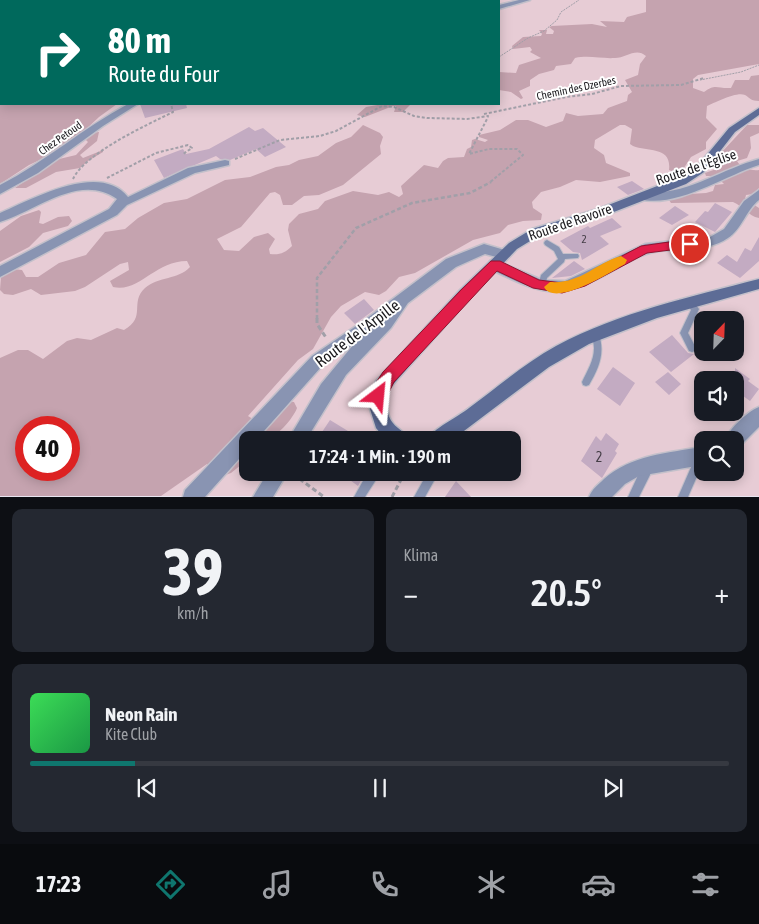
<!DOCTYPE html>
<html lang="de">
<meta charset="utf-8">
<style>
body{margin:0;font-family:"Asap Condensed",sans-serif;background:#242831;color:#f1f3f6;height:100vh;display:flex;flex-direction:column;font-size:19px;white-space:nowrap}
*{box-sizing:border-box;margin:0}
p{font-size:16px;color:#9ea1a6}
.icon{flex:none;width:28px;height:28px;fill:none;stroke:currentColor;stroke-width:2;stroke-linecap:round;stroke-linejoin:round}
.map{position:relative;height:497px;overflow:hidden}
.details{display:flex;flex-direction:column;gap:12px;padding:12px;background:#0d0f14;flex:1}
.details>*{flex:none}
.guide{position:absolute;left:0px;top:0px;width:500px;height:105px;box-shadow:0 2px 12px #0003;background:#00695c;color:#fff;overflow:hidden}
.needle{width:32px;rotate:23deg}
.fabs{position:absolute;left:694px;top:311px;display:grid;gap:10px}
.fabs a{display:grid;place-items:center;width:50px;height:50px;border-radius:10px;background:#171b24;box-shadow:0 2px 12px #0003;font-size:25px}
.speed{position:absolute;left:15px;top:416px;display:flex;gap:10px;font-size:25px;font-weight:700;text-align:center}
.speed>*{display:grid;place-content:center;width:65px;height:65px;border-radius:50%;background:#171b24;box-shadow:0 2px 12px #0003;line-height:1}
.speed .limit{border:8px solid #d22;background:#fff;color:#111}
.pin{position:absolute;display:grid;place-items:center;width:42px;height:42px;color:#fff;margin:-21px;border:2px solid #fff;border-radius:50%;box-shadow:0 1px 5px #0007}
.me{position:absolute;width:55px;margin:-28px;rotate:29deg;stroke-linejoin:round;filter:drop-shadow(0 0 4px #0008)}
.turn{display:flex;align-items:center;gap:18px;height:105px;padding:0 25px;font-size:22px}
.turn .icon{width:65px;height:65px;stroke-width:2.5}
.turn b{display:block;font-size:35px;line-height:42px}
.big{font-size:38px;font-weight:600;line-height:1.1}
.details .card{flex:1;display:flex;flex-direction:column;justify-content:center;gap:8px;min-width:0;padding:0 18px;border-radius:10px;background:#242831}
.details .dial{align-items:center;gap:0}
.dial b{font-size:65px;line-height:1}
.song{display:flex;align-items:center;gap:15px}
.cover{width:60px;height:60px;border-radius:8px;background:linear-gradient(135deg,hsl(130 70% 55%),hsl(140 70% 35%))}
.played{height:5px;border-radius:2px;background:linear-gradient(90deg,#0f766e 15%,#363941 15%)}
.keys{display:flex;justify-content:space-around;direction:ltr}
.heat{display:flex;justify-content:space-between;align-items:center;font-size:28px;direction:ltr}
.details .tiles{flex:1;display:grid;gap:12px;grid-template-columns:1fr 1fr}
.card:last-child{grid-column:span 2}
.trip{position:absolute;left:239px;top:431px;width:282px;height:50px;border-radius:10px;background:#171b24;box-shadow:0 2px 12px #0003;font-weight:600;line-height:50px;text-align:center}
.menu{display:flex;height:80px;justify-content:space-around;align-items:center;background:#090b0e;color:#9ea1a6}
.menu .icon{width:35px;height:35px}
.menu .on{color:#0f766e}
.menu b{font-size:22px;color:#f1f3f6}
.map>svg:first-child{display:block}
.green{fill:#e7ccd5;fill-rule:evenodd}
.forest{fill:#c5a3af;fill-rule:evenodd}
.building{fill:#c3abc2}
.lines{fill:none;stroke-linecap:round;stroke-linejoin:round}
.lane-casing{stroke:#c3c0ca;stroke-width:2}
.street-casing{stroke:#c3c0ca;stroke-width:3}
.secondary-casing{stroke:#c3c0ca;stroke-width:3}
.path-far3{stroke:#a19fa8;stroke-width:1;stroke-dasharray:2 1;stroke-linecap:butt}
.path-far2{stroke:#a19fa8;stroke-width:2;stroke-dasharray:3 2;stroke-linecap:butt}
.path-far1{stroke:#a19fa8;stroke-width:2.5;stroke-dasharray:4 2.5;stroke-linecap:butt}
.path{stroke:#a19fa8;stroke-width:3;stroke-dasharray:5 3;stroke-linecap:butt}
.lane{fill:#8994b2;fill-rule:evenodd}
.street{fill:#8994b2;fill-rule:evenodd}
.secondary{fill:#5d6c96;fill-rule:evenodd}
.route{fill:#e11d48;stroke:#92132f}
.slow{fill:#f59e0b}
.labels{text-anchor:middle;stroke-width:4;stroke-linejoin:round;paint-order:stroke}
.far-street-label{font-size:11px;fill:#1b1a1e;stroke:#fff}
.number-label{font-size:11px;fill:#453e47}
.street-label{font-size:14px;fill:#1b1a1e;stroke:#fff}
.near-number-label{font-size:14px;fill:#453e47}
.near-street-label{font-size:16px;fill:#1b1a1e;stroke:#fff}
</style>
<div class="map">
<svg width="759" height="497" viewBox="0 0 759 497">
<rect width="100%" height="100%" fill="#e8e5f0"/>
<path class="green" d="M0 0H759V496H0ZM1 1H499V104H1ZM702 320H735V352H702ZM702 380H735V412H702ZM26 428H69V470H26ZM248 440H512V472H248ZM702 440H735V472H702Z"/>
<path class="forest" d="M0 0H232L1 1V41Z
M646 0H759V64L698 75 693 79V88L704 92C716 83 717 89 731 88L735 80H749L751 76 759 75V101C751 101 750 98 745 95 737 91 714 103 707 106L706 118 717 129 706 142V149L691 157 680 174 669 170C672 146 648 152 633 146L630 144 632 129 625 125H620L595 140 594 148 604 155 606 163 630 173V176L600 182 576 180 560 187 541 192 532 202 533 208 542 214 541 220 523 221 508 225 500 233 473 240 415 273 399 277 386 291 379 295 365 292 341 306 331 317 313 349 298 360 248 416 261 424 287 401 294 402 297 408C293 419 276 438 264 440 259 441 253 440 248 440L247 460 231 473 220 477 207 464 161 496H0V358L18 350H28L43 359 67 341 77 338 91 340 117 328 124 330C147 317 129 303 145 288 159 276 178 280 190 267L187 261C154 261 140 293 113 287L110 281 129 270 128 262 120 264 85 287 75 291 41 295 31 289 13 295 4 294 0 290 1 277C8 272 14 268 22 270L26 277H38L59 263 86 255 105 232 125 229 138 218 164 203 187 199 225 180 250 177 276 167 289 165 299 160 318 156 336 143 351 137 363 125 380 133 383 137 380 146 381 154 343 185 319 195 304 196 292 205H283L280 195 275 192 270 193 241 227 217 239 224 250 239 251 254 237 268 233 275 239 269 249 270 254C280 255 285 253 292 246L288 230 289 224 299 214 318 209 325 201 353 191 378 195 389 192 399 197 403 194 401 186 424 165 438 168 443 161 448 158 464 157 467 149 471 147 472 140 475 139 485 142 488 140 479 137V135L500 130 516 120H528L546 127 563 121 566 113 578 116 603 114 608 108 627 101 628 95 632 92 625 80 638 75 640 64 646 56C636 47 626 58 615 58 602 59 589 55 575 58L571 64 556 66 554 70 539 74 530 80V86L519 91 523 98 521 99 511 92 499 90V72L516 73 519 65 541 58 530 52 532 50 530 47 513 49 512 46 523 37 541 36 542 34 539 30H547L546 34H553L554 31 549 27 552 26 592 24 607 27 600 21 624 22 627 17 646 12ZM26 428H69V470H26Z
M0 59 1 104H117L99 117 81 134 99 132 97 141 80 155 83 158 103 150V152L88 161 80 168 56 172 26 188H15L55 160 76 155 88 142 85 139 29 165 0 184Z
M383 104H411L403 112H394L396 106H393L365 117 357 115 366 107Z
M747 125H759V133L750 137 751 148 747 158 737 161C741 168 751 171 759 170V188L753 194 746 195 745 199 759 208V218C748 216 743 206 733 202L671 203 669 200 689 194 706 193 713 191 715 185 724 184 716 176H706L705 173 722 167 720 154Z
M39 210 41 212 39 223 43 224 58 217 69 216 72 221 68 226 43 233 29 247 0 262V231L21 216Z"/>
<path class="building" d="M140 104H186L187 108 145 118Z
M249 127 255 131 263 128 286 147 265 157 256 149 230 160 220 159 216 156 164 178 154 160 183 149 186 154 209 149Z
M632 181 644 189 628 195 617 187Z
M715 203 732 212 715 232 695 222 705 211 708 212Z
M675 206 689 215 672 225 659 218Z
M612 218 622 227 600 236 609 244 582 260 580 253 573 252 560 241 588 226 590 228Z
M759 237V261L740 278 717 263 727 255 737 262 745 248 751 251Z
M574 261 585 269 571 276 552 278Z
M364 299 374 310 355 324 344 313Z
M672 335 688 353 694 354 671 372 649 352Z
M613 367 635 383 620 406 597 389Z
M735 368 750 379 748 381 759 389 750 401 735 390Z
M668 372 681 384 669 395 655 382Z
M330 420 348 431 342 440H326L320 435Z
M606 433 619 444 615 451 617 453 602 478 581 461 596 436 601 441Z
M339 472H366L358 486Z
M456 481 471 497H445Z"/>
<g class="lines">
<g class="lane-casing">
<path id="lane" d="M0 42H1V45H0Z
M547 240 559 247 563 254H578L579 256 578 258 565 259 564 262 547 278 545 288 542 289 539 288 538 286 541 275 558 259 554 251 545 245 544 243 545 241Z
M690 300 693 301 699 309 688 333 696 348 695 351 692 352 689 351 680 333 691 310 686 303 687 301Z
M595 331 598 332C606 352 599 368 589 385L586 386 583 385 582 382C587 371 594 361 594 348 594 342 591 337 592 332Z
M694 454 697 456 702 465 688 497H678L692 465 689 459 691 456Z
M644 463C648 465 649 467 651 471L650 475 639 497H628L640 471 639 468 641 465Z
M368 472H381L365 497H354Z
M428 472H439L425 497H414Z"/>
</g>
<g class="street-casing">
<path id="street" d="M519 0H530L499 9V5Z
M1 82V88L0 89V83Z
M128 104H138L103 126 38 173 0 194V185C45 162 83 128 128 104Z
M759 159V165C724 176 676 209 639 199L637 196 643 192C684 197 721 169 759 159Z
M225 160 229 161V165L195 173 127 205 117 215 0 277V266L109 209 117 199C80 172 36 211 0 222V213C32 199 100 161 128 197L188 168Z
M759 190V200C746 210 742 229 728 238 703 255 673 245 646 254 632 258 618 268 605 275 555 302 538 292 490 269L489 265 490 261 495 260 542 280 565 281 645 244 710 237 724 229 744 201Z
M484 244 508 251 510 254 508 257 504 259 485 254 456 267 408 303 391 328 346 375 306 440H288L321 384 354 344 322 366 256 440H248V449L205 497H183L185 490 312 356 362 322 446 259Z
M759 407V427L740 446 735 448V440H725C730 428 747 412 759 407Z
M702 447V465L639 476 625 484 612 497H589C592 489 598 485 604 479 631 455 667 453 702 447Z
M268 472H288L273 497H253Z"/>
</g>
<g class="secondary-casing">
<path id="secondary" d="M759 108V115L735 132 704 172 686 184 606 215 540 235 517 249 470 298 389 389C387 404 384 417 398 428 403 432 406 434 409 440H386L376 428 370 409 376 381 460 290 509 243 532 229 598 209 678 178 696 168 729 128Z
M759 279V289L657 318 589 344 549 367 452 440H427C432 429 458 417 469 408 498 387 525 363 556 346 620 312 690 297 759 279Z"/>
</g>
<path class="path-far3" d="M35 1 42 0
M257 1 265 0
M499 57 528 38 544 31 557 20 561 12 579 0
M700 80 741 72 759 65"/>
<path class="path-far2" d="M484 114 566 97 592 94 621 86 681 85 704 78
M235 159 280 140 320 136 336 131 382 106 394 107 414 116 427 118 467 119 488 116 487 119 469 154 489 149H517L523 155 489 183
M107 178 156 153 188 145 192 148 183 154
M73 179C85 153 147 125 173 112L171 104"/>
<path class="path-far1" d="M317 319V278L356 228 412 203 470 193 491 182"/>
<path class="path" d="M317 318V324L327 339
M293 474 324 497
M392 497 405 472"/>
<use href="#lane" class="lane"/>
<use href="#street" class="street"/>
<use href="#secondary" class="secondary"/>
</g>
<path class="route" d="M690 239 694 240V247L647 253 585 286 562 293 533 288 497 271 394 382 384 402 378 404 373 402 371 396 377 381 383 372 461 290 491 261H500L539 280 562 283 578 279 641 246Z"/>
<path class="slow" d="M621 256 627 260 625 264C612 271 555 308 544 287L550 282C581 284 594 264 621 256Z"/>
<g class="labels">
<g class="far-street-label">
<text transform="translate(576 88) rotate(-12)" y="4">Chemin des Dzerbes</text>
<text transform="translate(60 138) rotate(-35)" y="4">Chez Petoud</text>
</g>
<g class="number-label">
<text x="584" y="243">2</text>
</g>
<g class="street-label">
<text transform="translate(696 167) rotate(-19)" y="5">Route de l'Église</text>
<text transform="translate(570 222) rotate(-19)" y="5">Route de Ravoire</text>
</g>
<g class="near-number-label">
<text x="599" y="462">2</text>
</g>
<g class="near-street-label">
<text transform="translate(357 333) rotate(-37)" y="6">Route de l'Arpille</text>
</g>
</g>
</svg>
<div class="fabs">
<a><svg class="needle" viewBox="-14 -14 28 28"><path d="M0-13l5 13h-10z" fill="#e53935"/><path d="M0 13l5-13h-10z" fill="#9ea1a6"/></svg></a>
<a><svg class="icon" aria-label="sound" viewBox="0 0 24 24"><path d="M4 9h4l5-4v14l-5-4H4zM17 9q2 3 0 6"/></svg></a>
<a><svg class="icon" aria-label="search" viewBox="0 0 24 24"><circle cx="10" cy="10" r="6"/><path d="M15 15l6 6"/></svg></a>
</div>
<div class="speed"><div class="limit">40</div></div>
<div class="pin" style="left:690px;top:244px;background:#d93025"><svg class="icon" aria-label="arrive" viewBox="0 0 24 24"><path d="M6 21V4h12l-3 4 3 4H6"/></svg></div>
<svg class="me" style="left:378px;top:396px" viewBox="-20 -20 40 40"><path d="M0-17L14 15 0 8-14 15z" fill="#e11d48" stroke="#fff" stroke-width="4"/></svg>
<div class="trip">17:24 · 1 Min. · 190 m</div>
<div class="guide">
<div class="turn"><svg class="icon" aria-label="right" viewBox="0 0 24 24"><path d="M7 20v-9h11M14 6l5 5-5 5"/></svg><div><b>80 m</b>Route du Four</div></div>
</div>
</div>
<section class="details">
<div class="tiles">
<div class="card dial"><b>39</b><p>km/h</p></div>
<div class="card"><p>Klima</p>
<div class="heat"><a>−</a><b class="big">20.5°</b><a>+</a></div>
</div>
<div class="card">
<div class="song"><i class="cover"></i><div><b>Neon Rain</b><p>Kite Club</p></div></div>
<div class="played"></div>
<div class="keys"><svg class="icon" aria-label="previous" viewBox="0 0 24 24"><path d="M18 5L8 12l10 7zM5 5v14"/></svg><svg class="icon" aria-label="pause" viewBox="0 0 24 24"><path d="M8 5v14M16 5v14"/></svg><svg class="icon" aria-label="next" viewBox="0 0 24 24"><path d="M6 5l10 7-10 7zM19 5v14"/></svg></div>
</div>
</div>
</section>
<nav class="menu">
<b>17:23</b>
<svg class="icon on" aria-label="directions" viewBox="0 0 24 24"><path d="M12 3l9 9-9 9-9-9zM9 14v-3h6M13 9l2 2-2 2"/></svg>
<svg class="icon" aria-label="music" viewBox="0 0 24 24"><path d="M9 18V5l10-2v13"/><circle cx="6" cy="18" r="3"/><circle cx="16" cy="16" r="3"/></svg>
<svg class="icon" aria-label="phone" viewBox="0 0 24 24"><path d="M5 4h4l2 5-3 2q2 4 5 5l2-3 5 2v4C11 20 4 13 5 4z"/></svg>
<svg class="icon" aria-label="climate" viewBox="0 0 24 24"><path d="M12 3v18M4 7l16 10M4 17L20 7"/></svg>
<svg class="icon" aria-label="car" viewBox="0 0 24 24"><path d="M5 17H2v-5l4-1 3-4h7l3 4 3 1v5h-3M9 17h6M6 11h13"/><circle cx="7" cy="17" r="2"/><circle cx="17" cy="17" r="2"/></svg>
<svg class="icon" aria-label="filters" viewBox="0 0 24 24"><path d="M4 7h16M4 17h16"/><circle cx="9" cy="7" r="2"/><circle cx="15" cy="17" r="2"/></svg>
</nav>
